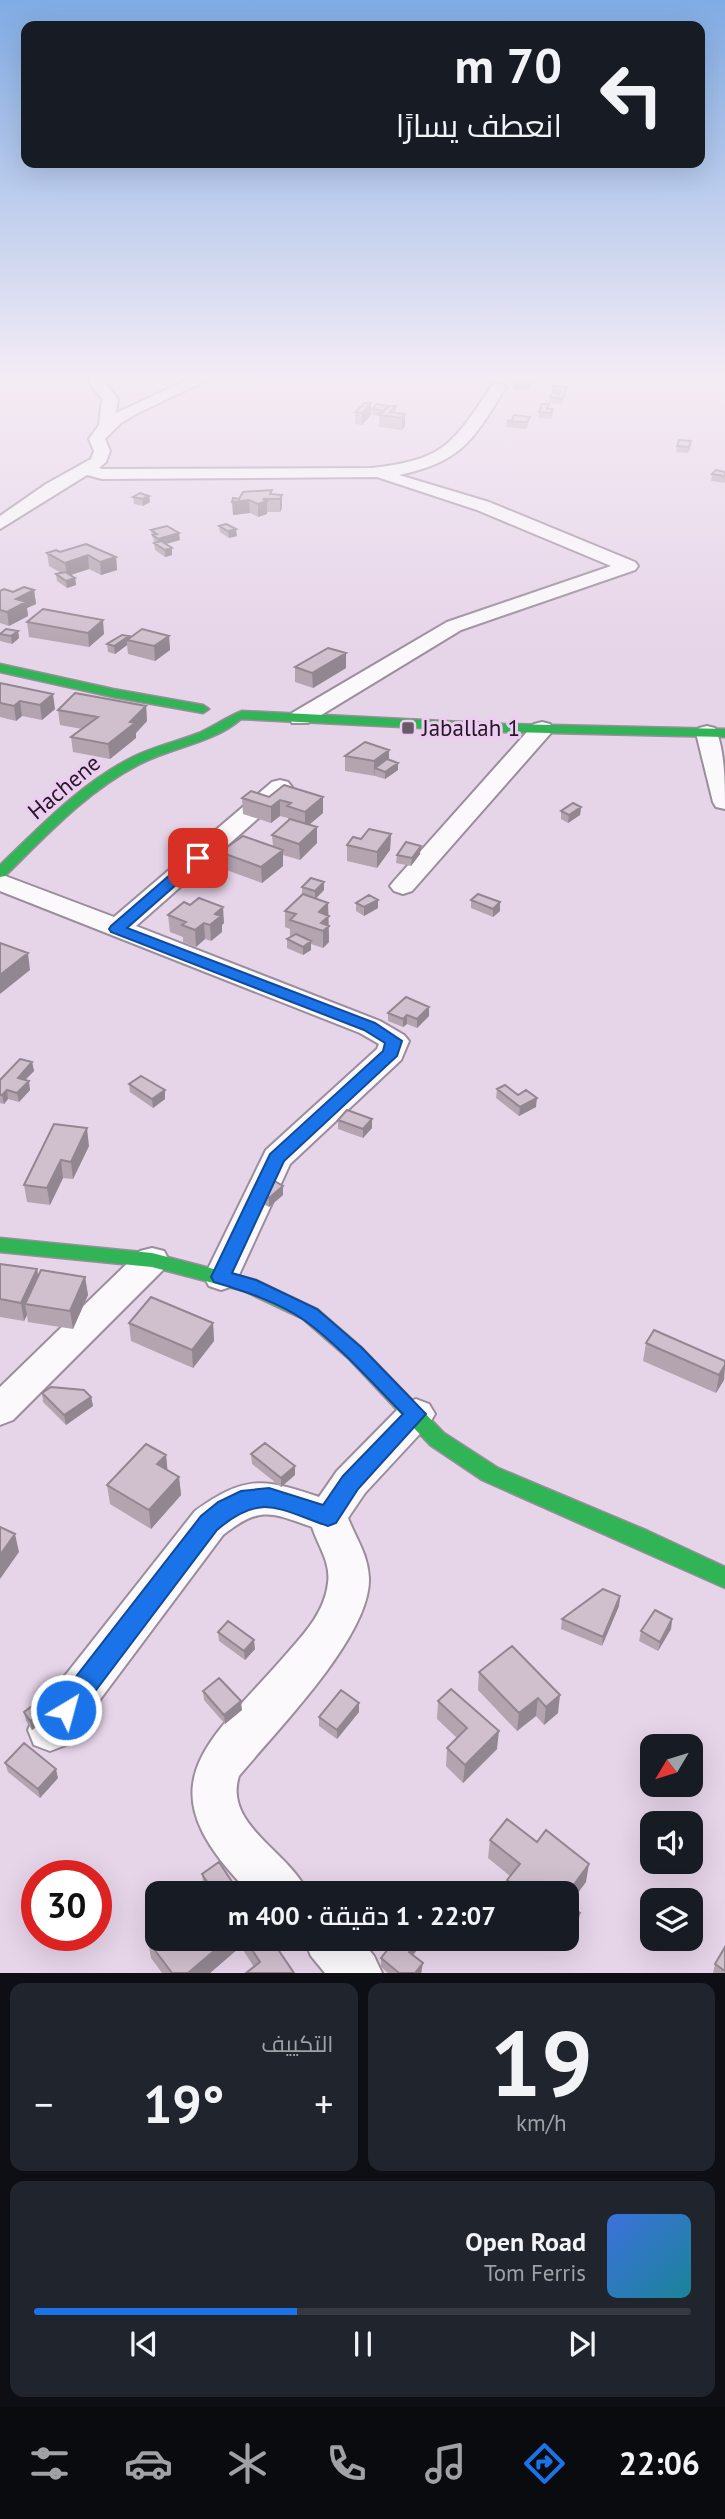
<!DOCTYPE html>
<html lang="ar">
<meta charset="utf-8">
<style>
body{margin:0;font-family:"PT Sans",Cairo,sans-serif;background:#20242c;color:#f1f3f6;direction:rtl;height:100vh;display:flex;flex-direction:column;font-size:26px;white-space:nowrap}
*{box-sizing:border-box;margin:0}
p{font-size:23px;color:#9ea1a6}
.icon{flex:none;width:38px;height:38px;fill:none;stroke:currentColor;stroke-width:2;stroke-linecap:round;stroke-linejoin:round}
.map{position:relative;height:1973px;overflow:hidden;direction:ltr}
.side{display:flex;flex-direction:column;gap:10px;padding:10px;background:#0d0f14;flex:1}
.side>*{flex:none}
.banner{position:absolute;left:21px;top:21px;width:684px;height:147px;border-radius:14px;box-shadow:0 7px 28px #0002;direction:rtl;background:#171b24;color:#f1f3f6;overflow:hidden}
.needle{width:46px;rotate:232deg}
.buttons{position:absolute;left:640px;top:1734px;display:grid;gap:14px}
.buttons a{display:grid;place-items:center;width:63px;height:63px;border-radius:14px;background:#171b24;box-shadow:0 7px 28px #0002;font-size:35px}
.speed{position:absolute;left:21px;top:1860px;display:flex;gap:14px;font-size:35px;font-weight:700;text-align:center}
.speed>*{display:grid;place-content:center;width:91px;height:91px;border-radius:50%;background:#171b24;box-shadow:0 7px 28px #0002;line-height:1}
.speed .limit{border:10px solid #d22;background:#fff;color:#111}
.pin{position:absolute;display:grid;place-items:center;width:60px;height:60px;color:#fff;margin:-30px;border-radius:14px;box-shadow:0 4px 10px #0006}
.me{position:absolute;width:77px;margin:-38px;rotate:37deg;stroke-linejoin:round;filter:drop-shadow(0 0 5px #0008)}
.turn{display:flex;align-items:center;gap:24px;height:147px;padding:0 28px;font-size:32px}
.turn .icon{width:91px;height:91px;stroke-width:2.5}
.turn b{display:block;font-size:49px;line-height:60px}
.big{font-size:52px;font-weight:600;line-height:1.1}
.side .card{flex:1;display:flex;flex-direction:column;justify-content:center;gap:10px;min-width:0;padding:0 24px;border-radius:14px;background:#20242c}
.side .dial{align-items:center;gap:0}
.dial b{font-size:91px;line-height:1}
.song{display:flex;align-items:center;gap:21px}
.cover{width:84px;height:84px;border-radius:10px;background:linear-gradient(135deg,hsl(220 70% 55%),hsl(190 70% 35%))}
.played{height:7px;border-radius:4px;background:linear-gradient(90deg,#1a73e8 40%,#363941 40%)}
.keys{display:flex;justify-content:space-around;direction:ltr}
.heat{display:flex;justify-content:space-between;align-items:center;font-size:38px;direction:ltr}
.side .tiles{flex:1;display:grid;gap:10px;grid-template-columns:1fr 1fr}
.card:last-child{grid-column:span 2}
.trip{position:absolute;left:145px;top:1881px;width:434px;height:70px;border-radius:14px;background:#171b24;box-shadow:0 7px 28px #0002;font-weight:600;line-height:70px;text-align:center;direction:rtl}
.menu{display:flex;height:112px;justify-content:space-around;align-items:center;background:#090b0e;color:#9ea1a6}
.menu .icon{width:49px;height:49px}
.menu .on{color:#1a73e8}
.menu b{font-size:32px;color:#f1f3f6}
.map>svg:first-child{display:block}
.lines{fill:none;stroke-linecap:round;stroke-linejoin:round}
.street-casing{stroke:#9b8d9c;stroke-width:4}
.fast-casing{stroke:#9b8d9c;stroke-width:3}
.street{fill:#fbf9fc;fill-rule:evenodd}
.fast{fill:#30b455;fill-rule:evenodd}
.wall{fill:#b3a4b0}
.shaded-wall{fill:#928690}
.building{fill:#d0bfcd;stroke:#928690;stroke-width:2}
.route{fill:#1a73e8;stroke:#114b97;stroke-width:2}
.poi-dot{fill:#685a69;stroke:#ecccf0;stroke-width:2.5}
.labels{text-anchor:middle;stroke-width:6;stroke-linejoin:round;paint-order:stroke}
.poi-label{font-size:23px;fill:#241825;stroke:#ecccf0;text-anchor:start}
.street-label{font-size:23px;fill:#241825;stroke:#ecccf0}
</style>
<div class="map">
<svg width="725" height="1973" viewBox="0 0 725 1973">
<rect width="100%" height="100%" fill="#e6d4e8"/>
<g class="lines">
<g class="street-casing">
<path id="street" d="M91 375H105V383L118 399 116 413 198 375H218L136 414 121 423 105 439 110 451 106 462 99 468 102 469 371 468C446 460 453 443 493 384H503L506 387C474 439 462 462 399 475L489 502 635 562 638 566 635 570 461 630 308 723H292L289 718 292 713 447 622 611 566 477 510 377 477 102 479 87 475 0 529V516L46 484 91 459 94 451 89 439 99 425 102 399 89 383Z
M542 722 550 724 553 729 550 734 412 891 403 894 394 891 390 886 394 881 534 724Z
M707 726 715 728C725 750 725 784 725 809L716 807 713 802 696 733 699 728Z
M280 780 288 782 292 787 288 792 136 926 380 1021 404 1035 409 1041 401 1060 290 1164 238 1277 233 1286 221 1290 209 1286 204 1277 266 1150 377 1049 379 1044 360 1033 0 891V874L114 917 272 782Z
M152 1248 164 1251 169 1260 164 1269 13 1420 0 1425V1387L140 1251Z
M416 1399 429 1404 435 1414 429 1424 365 1493 348 1518C356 1539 368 1554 369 1578 371 1636 276 1731 239 1776 223 1826 291 1852 308 1894H251C139 1783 208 1745 289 1651 307 1631 325 1610 328 1583 331 1562 318 1546 312 1527 270 1512 260 1506 223 1535L66 1745 50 1751 34 1745 28 1730 34 1715 195 1511C245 1475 264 1478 319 1497L337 1471 403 1404Z
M304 1939H360L374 1956 382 1973H325L311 1956Z"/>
</g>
<g class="fast-casing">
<path id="fast" d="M0 664 113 689 203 705 209 709 203 713 113 697 0 672Z
M242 711 503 724 725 729V737L503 732 241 719C212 744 171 747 138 765 86 792 46 836 5 876L0 877V865C40 827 79 785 129 759 151 747 176 742 199 733 214 726 227 717 242 711Z
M0 1238 152 1253 256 1280 317 1309 362 1348 444 1433 498 1468 648 1531 725 1567V1588L482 1480 430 1445 348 1358 303 1319 244 1291 152 1267 0 1252Z"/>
</g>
<use href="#street" class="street"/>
<use href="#fast" class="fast"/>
</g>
<path class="wall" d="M518 379 530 387 526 390 514 389V383Z
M553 386 567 387 566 393 562 405 549 403 550 397 553 391Z
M371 403V415L362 425 355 424V412Z
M549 404 548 409H553V415L551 419 539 418V412Z
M388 406H396V413L405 414V426L402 430 379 427V416L372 415V409Z
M512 420 529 423 526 429 506 427 507 421Z
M677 446 691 448 688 453 676 452Z
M725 472V483L711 481 712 474Z
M272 495H282V508L280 512H267V514L258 517 250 513 233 515 239 499Z
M149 496 150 502 143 506 134 504 133 497Z
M219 526 237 536 229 538 220 532Z
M151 530 180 540 165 544 172 548V555L165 557 155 550 154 543H155L154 542 153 538 152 536Z
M60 552 116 557 117 570 101 575 89 569 71 575 75 578 76 585 67 588 57 581 56 574 61 573 49 566 47 553Z
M34 590 36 604 27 608 28 616 9 626 0 623V591L13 592Z
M27 622 104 634 89 647 29 637Z
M18 631 19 638 12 644 0 641V633Z
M169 636 170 650 155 661 128 654 127 645 115 654 108 652 107 644 130 638Z
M346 653V668L313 688 295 682V667Z
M0 683 55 709 42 720 22 716 16 721 0 717Z
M146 706 147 721 136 733V738L110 759 73 752 71 737 82 729 60 725 58 710Z
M389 750V759L398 770 385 779 375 776 345 771V756Z
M251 791 323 813 309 825 317 843 300 860 283 855V866L262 883 221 868 220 852 273 846 272 835 288 821V818L280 816 271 823 243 814 242 798Z
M581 807 580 815 568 823 561 819V811Z
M391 834 390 850 377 868 347 861V845L361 839Z
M420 854 411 866 396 863 397 855Z
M195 858 221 868 215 873 196 866Z
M302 887 324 890 316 899 328 903 329 942 323 948 311 944V950L303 955 287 948V939L290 937V929L285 927V911L302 895Z
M471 900 500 902V911L493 917 471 908Z
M356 903 378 908 364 916 356 911Z
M168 915 224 923 222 925V932L211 941 205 939 196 947 183 942V937L170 932Z
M429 1007V1016L417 1028 407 1024 403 1027 388 1021V1013Z
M32 1062 34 1071 25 1080 30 1090 19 1102 8 1099 4 1104 0 1103V1080Z
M129 1084 165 1099 153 1108 130 1092Z
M497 1089 518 1095 536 1107 519 1116 496 1098Z
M338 1120 372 1128 363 1138 338 1129Z
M54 1124 89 1146 73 1179 63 1178 50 1205 27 1202 24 1185Z
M257 1192 283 1195 269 1207 257 1201Z
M0 1264 37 1269 38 1277H85L88 1295 73 1329 28 1322 27 1315 24 1321 0 1317Z
M129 1323H213L214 1341 193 1368 131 1341Z
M646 1343 725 1361 724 1380 716 1393 643 1361Z
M42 1393 91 1397 93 1406 66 1425 43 1402Z
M251 1454 295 1466V1475L281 1487 252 1464Z
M166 1455 167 1470 179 1477 181 1495 151 1529 110 1504 107 1485Z
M620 1596 619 1606 602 1646 561 1629 562 1619Z
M672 1619 671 1629 658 1651 639 1641 641 1631Z
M218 1632 255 1649 245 1660 219 1641Z
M512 1646 558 1713 544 1725 536 1716 517 1731 478 1690 479 1672Z
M203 1691 242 1710 225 1724 204 1700Z
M438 1701 497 1749 463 1783 446 1766 447 1748 457 1738 437 1719Z
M63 1708 32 1730 26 1721 24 1712Z
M359 1712 337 1739 319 1726V1717Z
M5 1763 58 1778 40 1798 8 1772Z
M490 1840 586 1882 569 1905 577 1931 565 1947 555 1939H567V1894H506L507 1880 510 1876 488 1858Z
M202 1874 240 1894H204Z
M158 1939H271L294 1973 254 1967 239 1944V1948L210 1973H162L151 1958 148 1941Z
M725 1947V1973H713L715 1964Z
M413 1955 422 1971 421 1973H388L381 1967V1958Z"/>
<path class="shaded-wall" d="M530 381V387L526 390V384Z
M371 403V415L362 425V413Z
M405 414V426L402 430V418Z
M282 495V508L280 512V499Z
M149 496 150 502 143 506 142 499Z
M249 500 250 513 233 515 232 502Z
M267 501V514L258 517V504Z
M236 529 237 536 229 538 228 531Z
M179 533 180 540 159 546 158 539Z
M172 548V555L165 557V550Z
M88 555 89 569 67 576 65 563Z
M116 557 117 570 101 575 100 562Z
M75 578 76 585 67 588 66 581Z
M34 590 36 604 27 608 28 616 9 626 7 612 16 599Z
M103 620 104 634 89 647 88 633Z
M18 631 19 638 12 644 11 636Z
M129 636 130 641 127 640V645L115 654 114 646Z
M169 636 170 650 155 661 154 646Z
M346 653V668L313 688 312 673Z
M53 694 55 709 42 720 40 705Z
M20 701 22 716 16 721 14 706Z
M146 706 147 721 136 733V738L110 759 108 744Z
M389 750V765L375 768 374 776V761Z
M398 763V770L385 779V772Z
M323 797V813L305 828V812Z
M280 800V816L271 823V807Z
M581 807 580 815 568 823 569 815Z
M317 827V843L300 860 299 844Z
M391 834 390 850 377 868V852Z
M421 846 420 854 411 866 412 858Z
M283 850V866L262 883 261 867Z
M221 860V868L215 873 214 865Z
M324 882V890L315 899V891Z
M378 900V908L364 916V907Z
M500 902V911L493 917V909Z
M328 903 329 942 323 948V931L319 912Z
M223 907 224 923 222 925V932L211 941 210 925 215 914Z
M204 923 205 939 196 947 195 930Z
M311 941V950L303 955V947Z
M28 953 30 970 0 994V975Z
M429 1007V1016L417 1028V1019Z
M407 1015V1024L403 1027V1019Z
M32 1062 34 1071 19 1086 18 1078Z
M29 1081 30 1090 19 1102 17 1093Z
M7 1090 8 1099 4 1104 2 1095Z
M165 1090V1099L153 1108 152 1099Z
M537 1098 536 1107 519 1116 520 1107Z
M372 1119V1128L363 1138V1129Z
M87 1128 89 1146 73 1179 71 1162Z
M61 1160 63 1178 50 1205 47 1188Z
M283 1186V1195L269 1207V1198Z
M37 1269 40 1287 25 1304 27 1315 24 1321 21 1303Z
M85 1277 88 1295 73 1329 70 1311Z
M213 1323 214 1341 193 1368 192 1350Z
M725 1365 724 1380 716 1393 719 1375Z
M91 1397 93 1406 66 1425 64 1415Z
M166 1455 168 1474 157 1464Z
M295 1466V1475L281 1487V1478Z
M179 1477 181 1495 151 1529 149 1510Z
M15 1534 19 1552 0 1579V1555Z
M620 1596 619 1606 602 1646 603 1637Z
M672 1619 671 1629 658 1651 660 1642Z
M254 1640 255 1649 245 1660 244 1651Z
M560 1695 558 1713 544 1725 546 1707Z
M61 1698 63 1708 32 1730 30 1721Z
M538 1698 536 1716 517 1731 519 1713Z
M241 1701 242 1710 225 1724 224 1715Z
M359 1703V1712L337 1739V1730Z
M499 1731 497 1749 463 1783 465 1765Z
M56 1769 58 1778 40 1798 38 1789Z
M589 1864 586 1882 567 1907V1894Z
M580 1913 577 1931 565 1947 566 1939H567V1930Z
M228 1939H238L239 1948 210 1973H188Z
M419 1939H425L409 1961V1952Z
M423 1963 421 1973H415Z"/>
<path class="building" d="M518 379 530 381 526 384 514 383Z
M553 386 567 387 562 399 550 397 553 391 559 395 561 390H553Z
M365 403H371L362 413 355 412Z
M377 404 388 406 384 411 372 409Z
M542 404H549L547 409H553L551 413 539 412Z
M389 406H396L390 412 405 414 402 418 379 415Z
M514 415 530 417 527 422 507 421 512 420Z
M679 440 691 441 689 447 677 446Z
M716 470 725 472V476L712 474Z
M272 490 270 494 282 495 280 499H263L267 501 258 504 249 500 232 502 233 498 239 499 243 492Z
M140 493 149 496 142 499 133 497Z
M226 524 236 529 228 531 219 526Z
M167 526 179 533 158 539 153 535 157 534 151 530Z
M161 541 172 548 165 550 154 543Z
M86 544 116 557 100 562 88 555 65 563 47 553 56 550 60 552Z
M65 572 75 578 66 581 56 574Z
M24 587 34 590 16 599 26 602 7 612 0 610V591L4 589 13 592Z
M43 609 103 620 88 633 27 622Z
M6 629 18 631 11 636 0 634Z
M142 629 169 636 154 646 127 640Z
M122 635 129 636 114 646 107 644Z
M328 648 346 653 312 673 295 667Z
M0 683 53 694 40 705 20 701 14 706 0 703Z
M75 693 146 706 130 722 135 723 108 744 71 737 98 717 58 710Z
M365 742 389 750 374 761 345 756Z
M387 759 398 763 385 772 375 768Z
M284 785 323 797 305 812 287 806 291 803 280 800 271 807 242 798 251 791 269 797Z
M573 803 581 807 569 815 561 811Z
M290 819 317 827 299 844 272 835Z
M369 829 391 834 377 852 347 845 353 837 361 839Z
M243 836 283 850 261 867 220 852Z
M406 842 421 846 412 858 397 855Z
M202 853 221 860 214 865 195 858Z
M311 878 324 882 315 891 302 887Z
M303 894 328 903 319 912 329 916 321 923 329 926 323 931 290 920 296 914 285 911Z
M478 894 500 902 493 909 471 900Z
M369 895 378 900 364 907 356 903Z
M199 898 223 907 215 914 221 916 210 925 204 923 195 930 182 925 186 922 168 915 184 902 190 905Z
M296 934 311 941 303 947 287 939Z
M0 943 28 953 0 975Z
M406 997 429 1007 417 1019 407 1015 403 1019 388 1013Z
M20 1059 32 1062 18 1078 29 1081 17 1093 7 1090 2 1095H0V1080Z
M141 1076 165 1090 152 1099 129 1084Z
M505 1085 518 1095 526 1090 537 1098 520 1107 497 1089Z
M347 1110 372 1119 363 1129 338 1120Z
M54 1124 87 1128 71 1162 61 1160 47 1188 24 1185Z
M271 1179 283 1186 269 1198 257 1192Z
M0 1264 37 1269 21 1303 0 1299Z
M41 1270 85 1277 70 1311 25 1304Z
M151 1297 213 1323 192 1350 129 1323Z
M654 1330 725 1361V1365L719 1375 646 1343Z
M51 1387 84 1390 91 1397 64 1415 42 1393Z
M265 1443 295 1466 281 1478 251 1454Z
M146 1444 166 1455 157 1464 179 1477 149 1510 107 1485Z
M0 1527 15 1534 0 1555Z
M603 1589 620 1596 603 1637 562 1619Z
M655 1610 672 1619 660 1642 641 1631Z
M228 1621 254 1640 244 1651 218 1632Z
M512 1646 560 1695 546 1707 538 1698 519 1713 479 1672Z
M219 1678 241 1701 224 1715 203 1691Z
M451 1689 499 1731 465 1765 447 1748 467 1728 438 1701Z
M54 1690 61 1698 30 1721 24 1712Z
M341 1690 359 1703 337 1730 319 1717Z
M24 1743 56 1769 38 1789 5 1763Z
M507 1819 537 1842 546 1830 589 1864 567 1894H524L507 1880 520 1864 490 1840Z
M219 1862 240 1894H215L202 1874Z
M567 1903 580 1913 567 1930Z
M158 1933V1939H228L188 1973H172L148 1941Z
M245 1939H271L294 1973H246L260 1962Z
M396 1939H419L409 1952 423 1963 415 1973H399L381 1958Z
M725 1947V1971L715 1964Z"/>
<linearGradient id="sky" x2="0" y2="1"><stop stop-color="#80abe4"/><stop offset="0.58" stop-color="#f4ecf5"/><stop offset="1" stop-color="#f4ecf5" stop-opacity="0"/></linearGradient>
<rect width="725" height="651" fill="url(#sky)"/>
<path class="route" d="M198 854 203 855 205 858 203 861 127 928 375 1023 402 1041 397 1056 284 1161 232 1273 256 1280 317 1309 362 1348 426 1414 358 1489 336 1523 328 1526C278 1509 261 1492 217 1530L75 1718 66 1721 57 1718 53 1710 57 1701 201 1516 218 1502 241 1491 269 1488 323 1505 343 1476 403 1414C371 1382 340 1346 304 1320 278 1302 244 1291 214 1282L211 1277 270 1154 383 1051 385 1043 364 1030 111 932 109 929 111 926 193 855Z"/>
<rect class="poi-dot" x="401" y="721" width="14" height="14" rx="3.5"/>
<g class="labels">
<g class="poi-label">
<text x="422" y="736">Jaballah 1</text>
</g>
<g class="street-label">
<text transform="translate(64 787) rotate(-40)" y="8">Hachene</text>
</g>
</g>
</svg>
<div class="buttons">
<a><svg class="needle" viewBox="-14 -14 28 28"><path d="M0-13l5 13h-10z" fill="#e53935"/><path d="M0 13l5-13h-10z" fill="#9ea1a6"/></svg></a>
<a><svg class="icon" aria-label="sound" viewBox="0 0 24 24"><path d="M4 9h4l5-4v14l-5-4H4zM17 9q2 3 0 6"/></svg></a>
<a><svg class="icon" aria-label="layers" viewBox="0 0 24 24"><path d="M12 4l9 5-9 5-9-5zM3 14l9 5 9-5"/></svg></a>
</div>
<div class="speed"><div class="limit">30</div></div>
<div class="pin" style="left:198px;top:858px;background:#d93025"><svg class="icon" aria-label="arrive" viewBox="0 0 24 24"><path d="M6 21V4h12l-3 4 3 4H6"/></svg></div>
<svg class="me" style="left:66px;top:1710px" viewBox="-20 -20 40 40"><circle r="17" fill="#1a73e8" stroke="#fff" stroke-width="3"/><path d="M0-11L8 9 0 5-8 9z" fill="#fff"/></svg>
<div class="trip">22:07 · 1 دقيقة · 400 m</div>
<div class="banner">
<div class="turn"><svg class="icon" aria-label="left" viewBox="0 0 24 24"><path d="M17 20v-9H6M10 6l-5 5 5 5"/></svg><div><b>70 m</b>انعطف يسارًا</div></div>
</div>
</div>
<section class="side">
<div class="tiles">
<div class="card dial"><b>19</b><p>km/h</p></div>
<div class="card"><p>التكييف</p>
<div class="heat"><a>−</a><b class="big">19°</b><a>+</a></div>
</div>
<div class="card">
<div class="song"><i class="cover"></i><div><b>Open Road</b><p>Tom Ferris</p></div></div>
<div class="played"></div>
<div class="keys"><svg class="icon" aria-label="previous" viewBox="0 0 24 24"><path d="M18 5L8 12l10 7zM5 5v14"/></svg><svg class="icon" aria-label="pause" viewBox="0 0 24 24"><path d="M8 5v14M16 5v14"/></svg><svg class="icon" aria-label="next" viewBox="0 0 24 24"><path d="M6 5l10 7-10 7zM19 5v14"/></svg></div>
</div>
</div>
</section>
<nav class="menu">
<b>22:06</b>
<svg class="icon on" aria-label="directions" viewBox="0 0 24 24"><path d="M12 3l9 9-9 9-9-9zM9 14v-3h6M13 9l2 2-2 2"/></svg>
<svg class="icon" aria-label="music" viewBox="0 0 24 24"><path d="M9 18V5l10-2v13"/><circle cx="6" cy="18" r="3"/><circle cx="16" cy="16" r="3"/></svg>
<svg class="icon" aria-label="phone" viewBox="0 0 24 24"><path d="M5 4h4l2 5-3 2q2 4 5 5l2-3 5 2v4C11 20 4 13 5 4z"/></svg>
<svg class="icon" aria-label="climate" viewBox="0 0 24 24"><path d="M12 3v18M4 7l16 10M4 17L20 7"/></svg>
<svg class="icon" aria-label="car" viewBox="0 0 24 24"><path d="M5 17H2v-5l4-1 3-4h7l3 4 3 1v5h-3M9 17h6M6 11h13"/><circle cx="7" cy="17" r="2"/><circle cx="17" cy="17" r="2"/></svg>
<svg class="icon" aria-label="filters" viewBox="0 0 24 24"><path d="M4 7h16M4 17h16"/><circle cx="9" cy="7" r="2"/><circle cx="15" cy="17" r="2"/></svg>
</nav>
